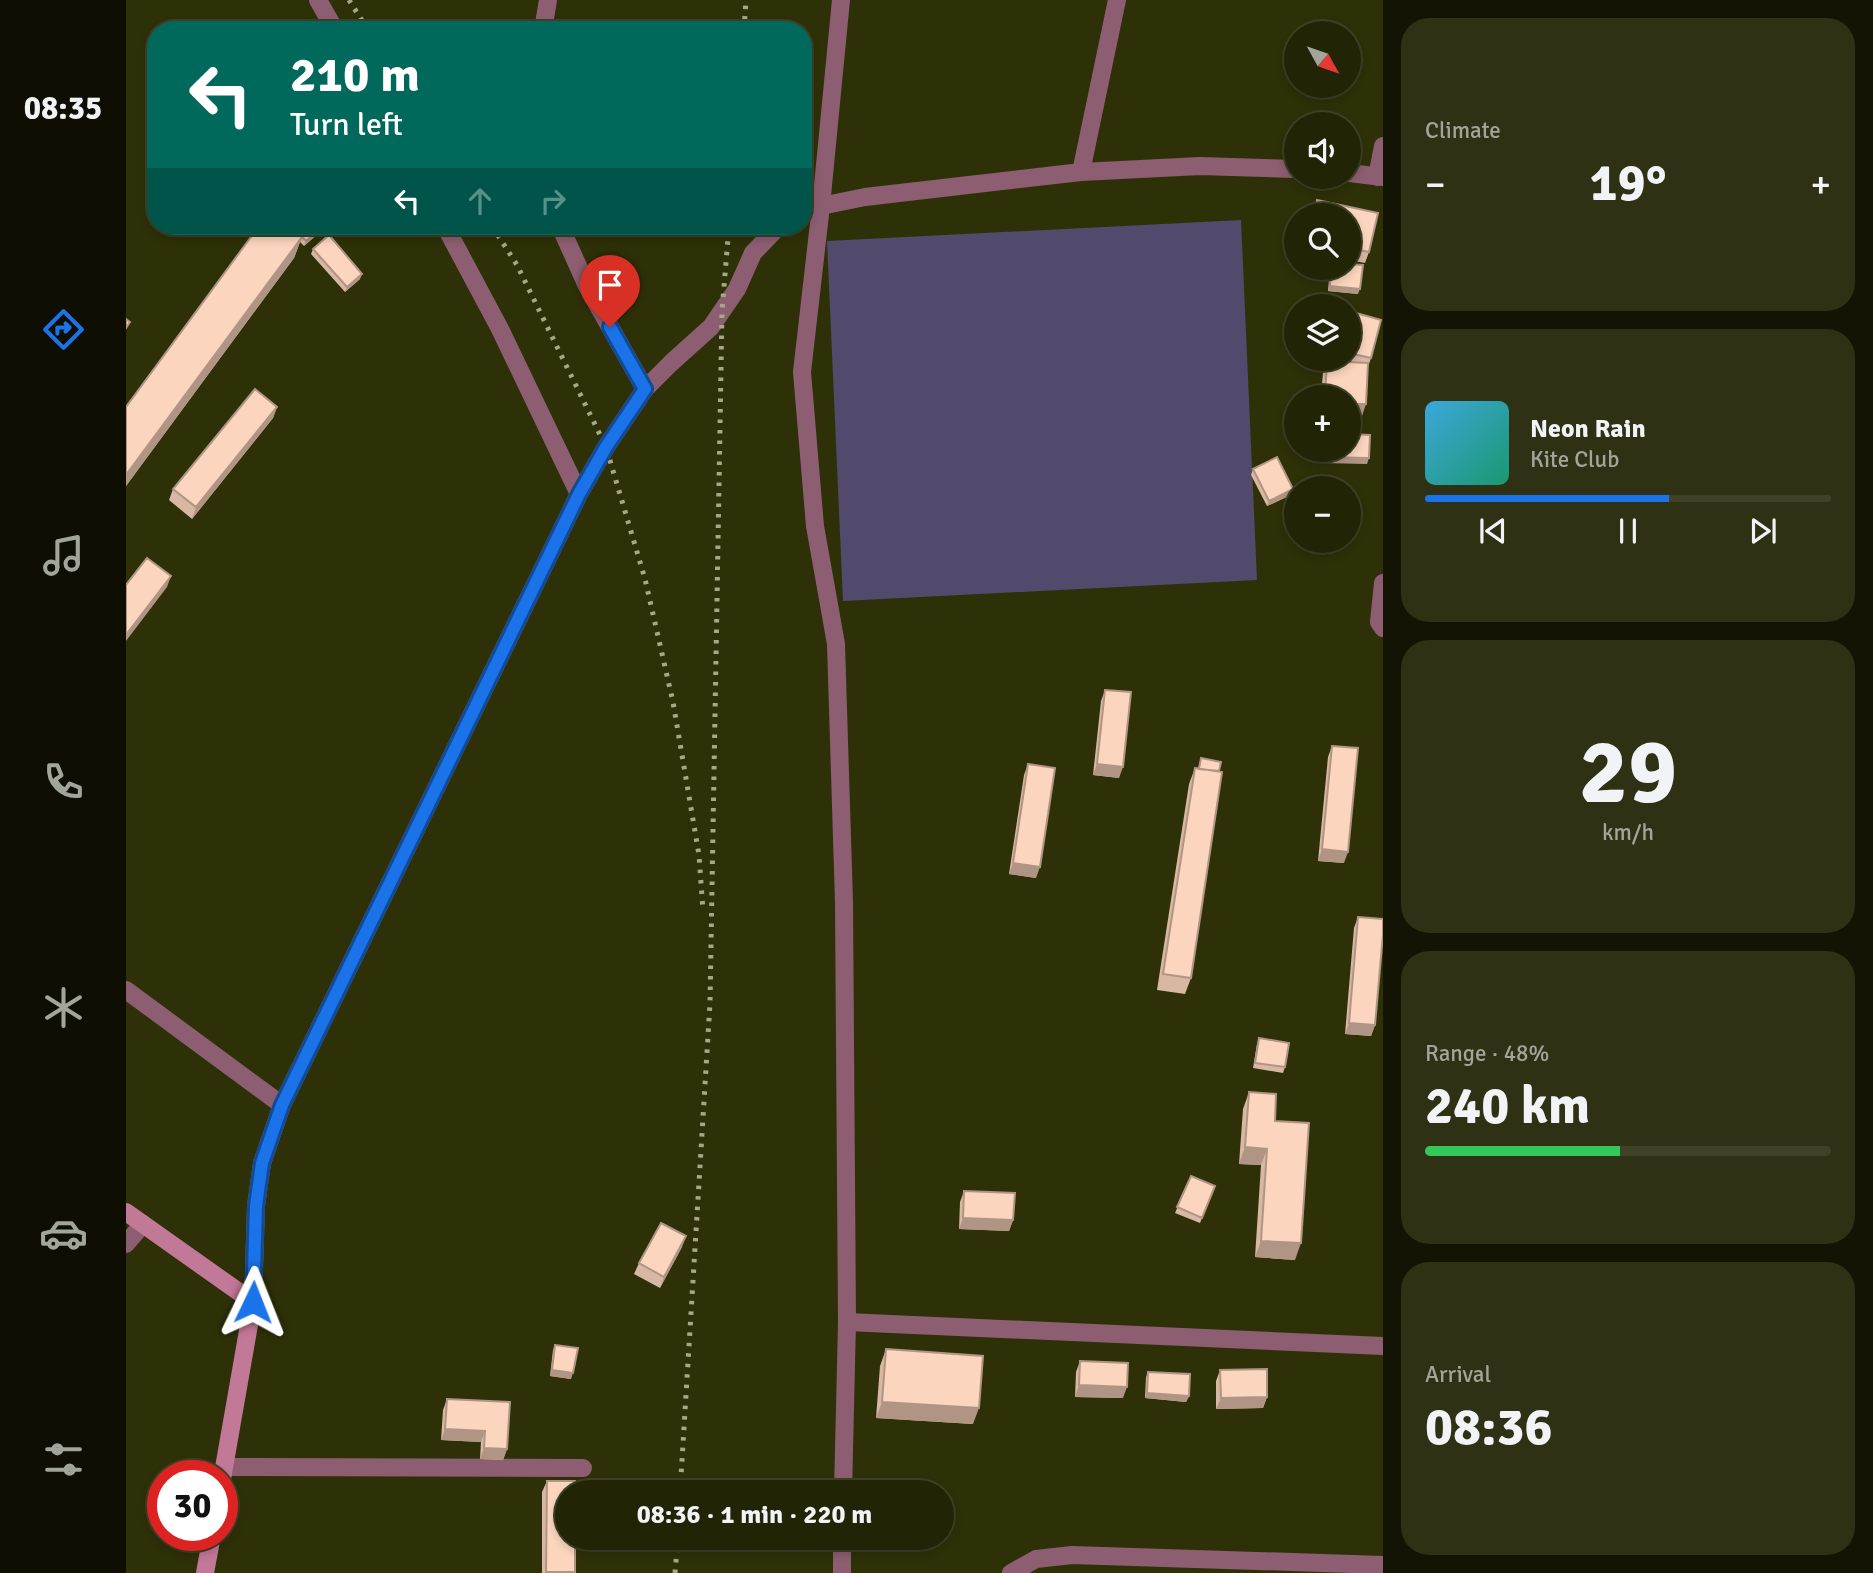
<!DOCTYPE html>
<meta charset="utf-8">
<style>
body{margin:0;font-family:Signika,sans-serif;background:#2e3113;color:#f1f3f6;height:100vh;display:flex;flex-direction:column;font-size:26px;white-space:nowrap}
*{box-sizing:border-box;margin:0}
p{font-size:23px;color:#a2a59a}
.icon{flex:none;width:38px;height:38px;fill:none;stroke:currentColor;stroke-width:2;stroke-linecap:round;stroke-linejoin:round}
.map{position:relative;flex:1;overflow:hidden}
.side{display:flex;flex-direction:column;gap:18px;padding:18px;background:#131403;width:490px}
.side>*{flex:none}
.guide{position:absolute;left:21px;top:21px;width:665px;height:214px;border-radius:28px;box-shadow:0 4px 10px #0003,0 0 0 2px #3f4227;background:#00695c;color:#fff;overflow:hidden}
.needle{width:46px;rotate:130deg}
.controls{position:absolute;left:1158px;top:21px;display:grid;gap:14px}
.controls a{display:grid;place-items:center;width:77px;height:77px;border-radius:50%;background:#222505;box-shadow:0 4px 10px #0003,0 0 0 2px #3f4227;font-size:35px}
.speed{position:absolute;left:21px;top:1460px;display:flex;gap:14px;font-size:35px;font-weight:700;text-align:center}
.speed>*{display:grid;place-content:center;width:91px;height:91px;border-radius:50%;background:#222505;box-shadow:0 4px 10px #0003,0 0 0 2px #3f4227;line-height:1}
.speed .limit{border:10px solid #d22;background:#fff;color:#111}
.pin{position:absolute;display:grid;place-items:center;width:60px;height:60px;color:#fff;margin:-72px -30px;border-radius:50% 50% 50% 0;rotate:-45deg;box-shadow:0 0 7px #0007}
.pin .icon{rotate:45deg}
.me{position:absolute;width:77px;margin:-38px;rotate:2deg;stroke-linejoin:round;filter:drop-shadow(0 0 5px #0008)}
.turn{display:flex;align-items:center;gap:24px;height:147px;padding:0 28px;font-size:32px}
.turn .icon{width:91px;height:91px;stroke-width:2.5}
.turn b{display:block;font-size:49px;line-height:60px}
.lanes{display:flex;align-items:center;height:66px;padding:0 28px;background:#0003;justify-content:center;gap:35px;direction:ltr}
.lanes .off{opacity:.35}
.big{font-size:52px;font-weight:800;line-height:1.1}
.side .tile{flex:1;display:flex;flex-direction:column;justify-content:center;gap:10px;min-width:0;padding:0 24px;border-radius:28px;background:#2e3113}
.side .dial{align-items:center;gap:0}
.dial b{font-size:91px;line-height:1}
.song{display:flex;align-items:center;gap:21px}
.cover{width:84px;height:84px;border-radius:10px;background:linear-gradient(135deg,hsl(200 70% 55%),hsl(160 70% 35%))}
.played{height:7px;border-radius:4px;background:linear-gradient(90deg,#1a73e8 60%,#3f4227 60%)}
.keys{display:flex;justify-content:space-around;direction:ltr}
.heat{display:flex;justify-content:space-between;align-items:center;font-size:38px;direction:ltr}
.charge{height:10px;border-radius:5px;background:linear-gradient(90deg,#34c759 48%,#3f4227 0)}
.trip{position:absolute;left:429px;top:1480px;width:399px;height:70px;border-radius:35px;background:#222505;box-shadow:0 4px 10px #0003,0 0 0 2px #3f4227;font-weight:800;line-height:70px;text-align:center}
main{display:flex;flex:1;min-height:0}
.tab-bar{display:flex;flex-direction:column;width:126px;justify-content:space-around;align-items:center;background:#0e0f02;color:#a2a59a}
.tab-bar .icon{width:49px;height:49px}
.tab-bar .selected{color:#1a73e8}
.tab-bar b{font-size:32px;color:#f1f3f6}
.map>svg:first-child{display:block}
.green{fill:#514a6c}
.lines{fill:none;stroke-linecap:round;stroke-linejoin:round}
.street{stroke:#8d5e71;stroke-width:18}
.secondary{stroke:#c27897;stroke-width:18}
.rail{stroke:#a5a987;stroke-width:5;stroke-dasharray:3.5 7;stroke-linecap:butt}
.wall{fill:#d8b7a3}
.shaded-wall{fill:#b09585}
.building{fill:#fbd5be;stroke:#b09585;stroke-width:2}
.route-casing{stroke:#114b97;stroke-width:18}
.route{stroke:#1a73e8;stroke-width:12}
</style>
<main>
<nav class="tab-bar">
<b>08:35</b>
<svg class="icon selected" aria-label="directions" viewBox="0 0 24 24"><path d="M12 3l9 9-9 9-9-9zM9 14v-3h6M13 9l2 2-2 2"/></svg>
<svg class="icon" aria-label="music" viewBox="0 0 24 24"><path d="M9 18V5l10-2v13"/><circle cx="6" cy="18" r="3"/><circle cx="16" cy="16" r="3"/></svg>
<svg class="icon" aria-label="phone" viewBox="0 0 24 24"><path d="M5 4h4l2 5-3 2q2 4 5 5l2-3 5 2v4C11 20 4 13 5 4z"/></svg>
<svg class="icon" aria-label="climate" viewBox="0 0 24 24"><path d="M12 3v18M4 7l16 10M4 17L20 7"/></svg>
<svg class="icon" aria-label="car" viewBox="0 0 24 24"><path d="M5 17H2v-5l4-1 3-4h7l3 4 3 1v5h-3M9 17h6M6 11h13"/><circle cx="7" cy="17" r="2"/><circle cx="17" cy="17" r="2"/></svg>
<svg class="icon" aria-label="filters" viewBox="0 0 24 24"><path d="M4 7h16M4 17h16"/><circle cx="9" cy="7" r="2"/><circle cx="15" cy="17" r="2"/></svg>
</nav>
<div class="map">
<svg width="1257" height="1573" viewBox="0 0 1257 1573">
<rect width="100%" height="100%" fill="#2e3107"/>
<path class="green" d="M1115 220 1131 580 717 601 701 241Z"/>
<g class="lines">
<path class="street" d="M192 0 209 30
M715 0 695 206 676 372 689 526 710 644 718 902 721 1322 717 1493
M417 30 422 0
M955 172 991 0
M1223 173 1257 177
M1251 177 1257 146
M677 213 695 206 739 197 955 172 1074 166 1171 169
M319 226 374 329 453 494
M434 226 461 286 519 389
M1257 583 1253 622 1257 628
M0 990 156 1105
M0 1244 17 1224
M127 1302 130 1206 136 1163 156 1105 453 494 480 447 519 389 545 363 585 327 611 289 627 253 653 226
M721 1322 1257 1346
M99 1467 457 1468
M716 1573V1538
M885 1573 910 1559 946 1555 1257 1565"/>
<path class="secondary" d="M0 1212 127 1302 96 1479
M79 1573 86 1535"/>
<path class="rail" d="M223 0 242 30
M618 30 620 0
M366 226 391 265 480 447 519 579 547 702 573 855 577 911
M554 1493 584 1003 596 311 603 226
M549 1573 552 1538"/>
</g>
<path class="wall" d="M1191 200 1252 213 1243 252 1239 263 1223 260V215H1186Z
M168 227H195L193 233 178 246 174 242 168 258 0 486V407L167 230Z
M187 249 234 279 219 292 185 254Z
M1204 268H1223L1232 294 1202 291Z
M1223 311 1245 358 1242 367 1236 416 1223 415V397H1195L1197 372 1201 361H1207L1200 359H1223Z
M151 407 147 418 66 519 43 500 47 489Z
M1127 469 1165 495 1141 506 1125 475Z
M979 690 993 778 967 775 975 701Z
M1206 746 1218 863 1192 861 1202 757Z
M1075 758 1093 771 1065 978 1059 994 1031 990 1063 784 1069 768H1072Z
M902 764 910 878 883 874 898 775Z
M1232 917 1249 1025 1245 1036 1219 1034 1228 928Z
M1133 1038 1159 1067 1157 1073 1127 1068 1131 1044Z
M1123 1092 1149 1121 1169 1260 1129 1257 1135 1165 1113 1164 1117 1109Z
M1065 1176 1089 1186 1074 1223 1049 1213Z
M838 1191 887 1220 883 1231 833 1229 834 1202Z
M556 1247 534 1288 508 1274 513 1263Z
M429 1345 445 1379 424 1376 427 1350Z
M760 1349 847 1424 750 1418 754 1366Z
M954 1361 997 1398 949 1397 950 1372Z
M1094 1370 1141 1397 1137 1408 1090 1409V1381Z
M1022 1372 1063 1396 1060 1402 1019 1398 1020 1377Z
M321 1399 381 1449 377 1460 354 1459 355 1442 315 1440 317 1410Z
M421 1481 449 1572 448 1573H416V1492Z"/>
<path class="shaded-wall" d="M195 227 193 233 178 246 180 241Z
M176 237 168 258 0 486V475Z
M236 274 234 279 219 292 221 287Z
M1204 286 1234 289 1232 294 1202 291Z
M1223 404H1240L1236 416 1223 415Z
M151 407 147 418 66 519 70 507Z
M1198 457 1243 458 1241 464 1196 463Z
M1167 489 1165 495 1141 506 1143 501Z
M45 576 41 587 0 641V635Z
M971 764 997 767 993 778 967 775Z
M1196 849 1222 852 1218 863 1192 861Z
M887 863 914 867 910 878 883 874Z
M1223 1023 1249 1025 1245 1036 1219 1034Z
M1119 1147 1141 1149 1135 1165 1113 1164Z
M837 1218 887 1220 883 1231 833 1229Z
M560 1236 556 1247 534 1288 538 1277Z
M1135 1241 1175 1243 1169 1260 1129 1257Z
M426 1370 447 1373 445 1379 424 1376Z
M953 1385 1001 1387 997 1398 949 1397Z
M1021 1393 1063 1396 1060 1402 1019 1398Z
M1141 1397 1137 1408 1090 1409 1095 1398Z
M756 1402 853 1408 847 1424 750 1418Z
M319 1429 359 1431 355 1442 315 1440Z
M358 1448 381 1449 377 1460 354 1459Z"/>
<path class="building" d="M1191 200 1252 213 1243 252 1223 248V215H1188Z
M133 226H162L176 237 0 475V407Z
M170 226H193L195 227 180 241 168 227Z
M203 235 236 274 221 287 187 249Z
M1223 264 1237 265 1234 289 1204 286 1205 268H1223Z
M1223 311 1255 320 1245 358 1223 353Z
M0 319 4 322 0 328Z
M1201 361 1242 363 1240 404H1223V397H1199Z
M129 389 151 407 70 507 47 489Z
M1223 434 1244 435 1243 458 1198 457 1199 450H1223Z
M1151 457 1167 489 1143 501 1127 469Z
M21 558 45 576 0 635V585Z
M979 690 1005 692 997 767 971 764Z
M1206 746 1232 748 1222 852 1196 849Z
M1075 758 1095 762 1093 771 1073 769Z
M902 764 929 768 914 867 887 863Z
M1069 768 1096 772 1065 978 1037 974Z
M1232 917 1257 919V934L1249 1025 1223 1023Z
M1133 1038 1163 1043 1159 1067 1129 1063Z
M1123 1092 1150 1094 1149 1121 1183 1123 1175 1243 1135 1241 1141 1149 1119 1147Z
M1065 1176 1089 1186 1076 1218 1051 1207Z
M838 1191 889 1193 887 1220 837 1218Z
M535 1223 560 1236 538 1277 513 1263Z
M429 1345 452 1348 447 1373 426 1370Z
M760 1349 857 1356 853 1408 756 1402Z
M954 1361 1002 1363 1001 1387 953 1385Z
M1141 1369V1397L1095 1398 1094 1370Z
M1022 1372 1064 1374 1063 1396 1021 1393Z
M321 1399 384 1402 381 1449 358 1448 359 1431 319 1429Z
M421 1481H449V1493H441V1538H449V1572H420Z"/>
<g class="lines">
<g class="route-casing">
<path id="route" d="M127 1302 130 1206 136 1163 156 1105 453 494 480 447 519 389 484 327"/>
</g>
<use href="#route" class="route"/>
</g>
</svg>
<div class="controls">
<a><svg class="needle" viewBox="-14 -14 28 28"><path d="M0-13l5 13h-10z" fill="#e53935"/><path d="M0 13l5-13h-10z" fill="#a2a59a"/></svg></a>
<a><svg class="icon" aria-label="sound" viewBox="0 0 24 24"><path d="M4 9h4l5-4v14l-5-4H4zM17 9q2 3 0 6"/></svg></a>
<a><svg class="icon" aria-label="search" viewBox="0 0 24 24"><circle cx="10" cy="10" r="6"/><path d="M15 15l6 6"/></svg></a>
<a><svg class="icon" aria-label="layers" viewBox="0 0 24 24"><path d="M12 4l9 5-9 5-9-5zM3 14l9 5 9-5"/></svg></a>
<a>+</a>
<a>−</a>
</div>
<div class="speed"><div class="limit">30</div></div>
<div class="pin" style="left:484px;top:327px;background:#d93025"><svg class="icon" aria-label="arrive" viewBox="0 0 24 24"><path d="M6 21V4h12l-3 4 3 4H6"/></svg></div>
<svg class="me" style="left:127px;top:1302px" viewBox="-20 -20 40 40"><path d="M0-17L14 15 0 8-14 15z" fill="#1a73e8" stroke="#fff" stroke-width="4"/></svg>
<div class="trip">08:36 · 1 min · 220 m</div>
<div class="guide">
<div class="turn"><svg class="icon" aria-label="left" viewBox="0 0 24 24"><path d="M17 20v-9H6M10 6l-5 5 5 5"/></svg><div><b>210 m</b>Turn left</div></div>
<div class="lanes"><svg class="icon" aria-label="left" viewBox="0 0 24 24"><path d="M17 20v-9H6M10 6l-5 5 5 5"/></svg><svg class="icon off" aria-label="ahead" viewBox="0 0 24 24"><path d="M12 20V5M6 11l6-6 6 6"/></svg><svg class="icon off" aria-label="right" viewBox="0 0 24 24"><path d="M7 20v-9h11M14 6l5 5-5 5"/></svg></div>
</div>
</div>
<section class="side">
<div class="tile"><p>Climate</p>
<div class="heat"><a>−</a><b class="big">19°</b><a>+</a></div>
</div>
<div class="tile">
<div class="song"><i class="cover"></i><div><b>Neon Rain</b><p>Kite Club</p></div></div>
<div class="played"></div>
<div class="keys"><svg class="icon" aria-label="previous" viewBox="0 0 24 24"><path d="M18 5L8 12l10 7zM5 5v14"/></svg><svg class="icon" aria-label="pause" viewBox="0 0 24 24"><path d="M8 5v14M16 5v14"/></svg><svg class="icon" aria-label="next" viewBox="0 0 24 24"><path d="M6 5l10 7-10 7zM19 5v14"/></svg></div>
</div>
<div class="tile dial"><b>29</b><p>km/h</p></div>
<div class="tile"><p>Range · 48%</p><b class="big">240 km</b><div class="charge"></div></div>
<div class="tile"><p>Arrival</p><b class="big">08:36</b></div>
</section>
</main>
